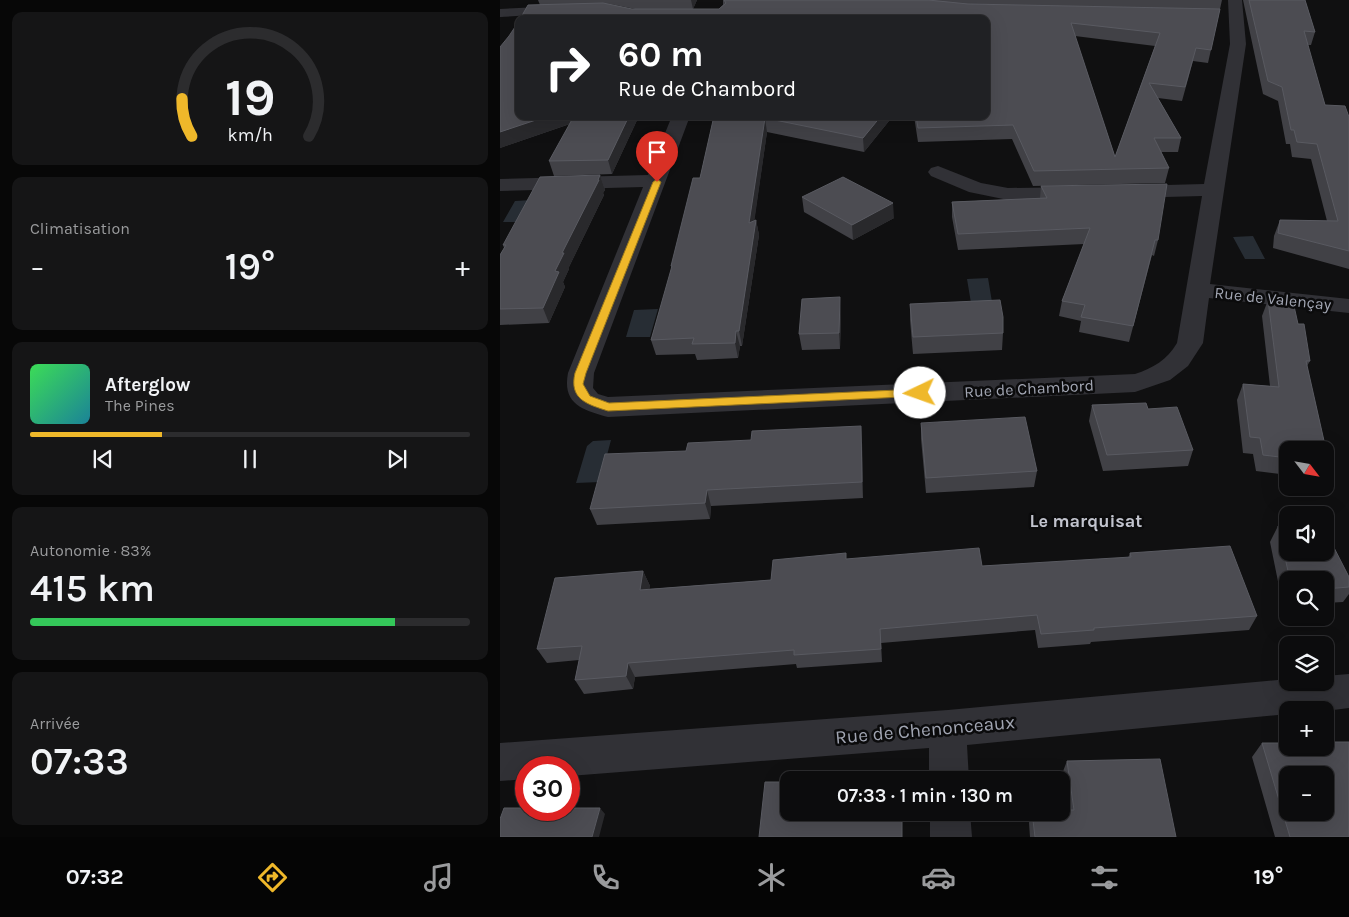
<!DOCTYPE html>
<html lang="fr">
<meta charset="utf-8">
<style>
body{margin:0;font-family:Karla,sans-serif;background:#151516;color:#f1f3f6;height:100vh;display:flex;flex-direction:column;font-size:19px;white-space:nowrap}
*{box-sizing:border-box;margin:0}
p{font-size:16px;color:#9a9b9d}
.icon{flex:none;width:28px;height:28px;fill:none;stroke:currentColor;stroke-width:2;stroke-linecap:round;stroke-linejoin:round}
.map{position:relative;flex:1;overflow:hidden}
.sheet{display:flex;flex-direction:column;gap:12px;padding:12px;background:#070707;width:500px}
.sheet>*{flex:none}
.top-card{position:absolute;left:15px;top:15px;width:475px;height:105px;border-radius:10px;box-shadow:0 5px 20px #0002,0 0 0 1px #2c2c2e;background:#202124;color:#fff;overflow:hidden}
.needle{width:32px;rotate:121deg}
.fabs{position:absolute;left:779px;top:441px;display:grid;gap:10px}
.fabs a{display:grid;place-items:center;width:55px;height:55px;border-radius:10px;background:#0c0c0d;box-shadow:0 5px 20px #0002,0 0 0 1px #2c2c2e;font-size:25px}
.speed{position:absolute;left:15px;top:756px;display:flex;gap:10px;font-size:25px;font-weight:700;text-align:center}
.speed>*{display:grid;place-content:center;width:65px;height:65px;border-radius:50%;background:#0c0c0d;box-shadow:0 5px 20px #0002,0 0 0 1px #2c2c2e;line-height:1}
.speed .limit{border:8px solid #d22;background:#fff;color:#111}
.pin{position:absolute;display:grid;place-items:center;width:42px;height:42px;color:#fff;margin:-51px -21px;border-radius:50% 50% 50% 0;rotate:-45deg;box-shadow:0 0 5px #0007}
.pin .icon{rotate:45deg}
.me{position:absolute;width:55px;margin:-28px;rotate:267deg;stroke-linejoin:round;filter:drop-shadow(0 0 4px #0008)}
.turn{display:flex;align-items:center;gap:18px;height:105px;padding:0 20px;font-size:22px}
.turn .icon{width:65px;height:65px;stroke-width:2.5}
.turn b{display:block;font-size:35px;line-height:42px}
.big{font-size:38px;font-weight:600;line-height:1.1}
.sheet .widget{flex:1;display:flex;flex-direction:column;justify-content:center;gap:8px;min-width:0;padding:0 18px;border-radius:10px;background:#151516}
.sheet .dial{align-items:center;gap:0}
.dial svg{height:130px;overflow:visible;fill:none;stroke:#2c2c2e;stroke-width:7;stroke-linecap:round;text-anchor:middle}
.dial text{fill:#f1f3f6;stroke:none}
.song{display:flex;align-items:center;gap:15px}
.cover{width:60px;height:60px;border-radius:8px;background:linear-gradient(135deg,hsl(130 70% 55%),hsl(190 70% 35%))}
.played{height:5px;border-radius:2px;background:linear-gradient(90deg,#efb82a 30%,#2c2c2e 30%)}
.keys{display:flex;justify-content:space-around;direction:ltr}
.heat{display:flex;justify-content:space-between;align-items:center;font-size:28px;direction:ltr}
.charge{height:8px;border-radius:4px;background:linear-gradient(90deg,#34c759 83%,#2c2c2e 0)}
.trip{position:absolute;left:280px;top:771px;width:290px;height:50px;border-radius:10px;background:#0c0c0d;box-shadow:0 5px 20px #0002,0 0 0 1px #2c2c2e;font-weight:600;line-height:50px;text-align:center}
.dock{display:flex;height:80px;justify-content:space-around;align-items:center;background:#050505;color:#9a9b9d}
.dock .icon{width:35px;height:35px}
.dock .active{color:#efb82a}
.dock b{font-size:22px;color:#f1f3f6}
main{display:flex;flex:1;min-height:0}
.map>svg:first-child{display:block}
.water{fill:#272d34}
.lines{fill:none;stroke-linecap:round;stroke-linejoin:round}
.minor{fill:#313136;fill-rule:evenodd}
.wall{fill:#414146;fill-rule:evenodd}
.shaded-wall{fill:#29292c}
.building{fill:#4c4c52;stroke:#595a61;fill-rule:evenodd}
.route{fill:#efb82a;stroke:#9b781b}
.labels{text-anchor:middle;stroke-width:5;stroke-linejoin:round;paint-order:stroke}
.street-label{font-size:16px;fill:#a1a5b2;stroke:#0b0b0c}
.neighbourhood-label{font-size:18px;font-weight:bold;fill:#c2c4ce;stroke:#0b0b0c}
.near-street-label{font-size:19px;fill:#a1a5b2;stroke:#0b0b0c}
</style>
<main>
<section class="sheet">
<div class="widget dial"><svg viewBox="0 0 100 80">
<path d="M14 69A42 42 0 1 1 86 69"/>
<path d="M14 69A42 42 0 0 1 8 46" stroke="#efb82a"/>
<text x="50" y="56" font-size="32" font-weight="700">19</text>
<text x="50" y="72" font-size="11">km/h</text>
</svg></div>
<div class="widget"><p>Climatisation</p>
<div class="heat"><a>−</a><b class="big">19°</b><a>+</a></div>
</div>
<div class="widget">
<div class="song"><i class="cover"></i><div><b>Afterglow</b><p>The Pines</p></div></div>
<div class="played"></div>
<div class="keys"><svg class="icon" aria-label="previous" viewBox="0 0 24 24"><path d="M18 5L8 12l10 7zM5 5v14"/></svg><svg class="icon" aria-label="pause" viewBox="0 0 24 24"><path d="M8 5v14M16 5v14"/></svg><svg class="icon" aria-label="next" viewBox="0 0 24 24"><path d="M6 5l10 7-10 7zM19 5v14"/></svg></div>
</div>
<div class="widget"><p>Autonomie · 83%</p><b class="big">415 km</b><div class="charge"></div></div>
<div class="widget"><p>Arrivée</p><b class="big">07:33</b></div>
</section>
<div class="map">
<svg width="849" height="837" viewBox="0 0 849 837">
<rect width="100%" height="100%" fill="#101011"/>
<path class="water" d="M32 200 19 222H3L15 201Z
M753 236 765 259H745L733 237Z
M488 278 492 302 471 303 467 279Z
M158 309 150 337H126L134 310Z
M111 440 100 482 76 483 87 446 93 441Z"/>
<g class="lines">
<path class="minor" d="M728 0H742L746 44 710 284 849 299V313L709 298 703 343 688 366 670 380 635 392 108 417C83 410 62 404 68 373L143 187 0 191V179L148 175 172 116H190L94 373 93 388 98 394 108 397 635 374C653 368 667 360 677 343L702 196 629 198 622 196 619 192 622 188 629 186 704 184 730 44Z
M61 6 66 7 68 10 66 13 0 17V9Z
M438 166 481 183 508 188 579 187 586 189 589 193 586 197 579 199 508 200 469 192 431 176 428 172 431 168Z
M849 674V708L825 711 788 710V714L467 745 469 780H429V748L69 776V768H26V779L0 781V743L448 710 788 679V682H825V676Z
M430 812H470L472 837H430Z"/>
</g>
<path class="wall" d="M38 0H197L193 9H219L223 5V0H722L708 63 693 61 682 101 658 98 681 138 678 152H661L669 168 665 183 533 186 512 139 418 142 414 116H486V19H20L40 5ZM105 3 135 9H132ZM575 36 655 46 615 157Z
M743 0H805L815 32 811 45H807L825 105 849 117V269L773 248 774 236 780 220 827 221 811 159 792 157 790 144H786L778 101 763 94Z
M9 36 19 116H139L112 174 54 176 49 161 70 124 0 148Z
M214 116H393L364 152 267 132 254 221 256 220 259 235 242 346H240L238 358 197 360 195 354 156 355 151 340 172 269 171 266 200 178Z
M100 175 105 190 103 193 104 195 69 267V269L63 282 65 287 49 323 0 325V255L4 248 3 245Z
M541 186 658 240 654 256 652 255 629 342 579 332 581 321 559 316 562 301 584 244 458 250 452 217V202L540 198Z
M302 197 394 218 353 240 304 212Z
M768 300 798 324 810 361 807 366 829 463 825 470V450H788V475L756 471 753 454 743 453 737 400 743 384 770 386 762 316Z
M410 304 503 333 502 350 413 354 410 320Z
M341 313 340 349 302 350 299 334Z
M592 405 648 409 693 450 688 466 603 471 589 421Z
M421 423 537 471 534 487 426 493 421 439Z
M362 442 363 498 211 506 210 519 97 525 90 509 186 451Z
M778 526 849 577V594L843 602 825 603V580H788V606H783L770 542Z
M346 553V559L482 566 628 558 630 553 757 616 749 630 591 642 590 644 538 648 535 630 381 643 382 662 297 668 296 664 135 677 133 689 84 694 75 680 79 660 47 663 37 649 143 571 150 586 149 589 271 580Z
M762 743 849 837H775L752 757Z
M567 761 676 837H530L529 823 531 812H561L567 810 562 774Z"/>
<path class="shaded-wall" d="M191 0H197L193 9Z
M48 116H83L84 119 0 148V132Z
M129 116H139L112 174 108 160Z
M381 116H393L364 152 363 138Z
M265 118 267 132 252 238 249 223Z
M100 175 105 190 103 193 104 195 69 267V269L63 282 65 287 49 323 43 308 55 271 62 253Z
M393 203 394 218 353 240 352 225Z
M256 220 259 235 242 346 239 331Z
M340 297 341 313 340 349 339 333Z
M236 331 240 346 238 358 235 343Z
M361 426 362 442 363 498 362 482Z
M207 490 211 506 210 519 205 503Z
M143 571 150 586 147 604 140 590Z
M128 663 135 677 133 689 126 676Z
M100 808 105 814 99 837H92Z"/>
<path class="building" d="M224 0H428L468 4 720 9 711 50 696 48 685 87 649 83 681 138H654L669 168 534 171 513 125 418 128 416 116H486V19H20L28 5 103 3 132 9H219L226 3ZM571 23 660 33 615 157Z
M749 0H805L815 32 804 31 825 105 845 106 849 117V251L778 233 780 220 838 221 817 144 797 142 794 130H791L782 87 768 81Z
M19 21V116H48L0 132V47L9 36Z
M74 116H129L108 160 49 161Z
M214 116H381L363 138 265 118 249 223 256 220 239 331H236L235 343 192 344 194 338 151 340 172 266H171L193 178H200Z
M100 175 98 180H99L62 253H64L55 271 59 272 43 308 0 309V255L6 245H3L40 177Z
M343 177 393 203 352 225 302 197Z
M667 184 658 240H655L633 326 581 317 585 305 562 301 590 228 458 234 452 202 547 198 541 186Z
M340 297 339 333 299 334 302 299Z
M792 297 798 324H804L810 361H806L829 463 825 462V450H788V458L763 455 760 438 750 437 743 384 779 387 768 300Z
M500 300 503 317V333L413 337 410 304Z
M646 403 648 409 677 407 693 450 607 455 592 405Z
M525 417 537 471 426 478 421 423Z
M361 426 362 482 207 490 205 503 90 509 105 454 186 451 188 443 251 440 252 431Z
M788 525V552H825V530L849 577V587L825 589V580H790L778 526Z
M730 546 757 616 594 628V630L541 634 537 615 380 629 381 649 294 655V650L128 663 126 676 75 680 82 646 37 649 55 578 143 571 140 590 271 580 273 560 346 553V559L479 548 482 566 631 557 630 553Z
M825 742H849V837H790L762 743H788V748H825ZM788 775H825V812H788Z
M660 759 676 837H535L532 812H561V810H574L567 761Z
M265 782H289V812H402V837H259Z
M4 808H26V810H69V808H100L92 837H0V819Z"/>
<path class="route" d="M157 179 161 182 86 373 83 384 90 396 109 403 420 389 424 390 426 393 424 396 108 411C86 404 69 399 75 373L153 182Z"/>
<g class="labels">
<g class="street-label">
<text transform="translate(773 298) rotate(6)" y="6">Rue de Valençay</text>
<text transform="translate(529 388) rotate(-3)" y="6">Rue de Chambord</text>
</g>
<g class="neighbourhood-label">
<text x="586" y="527">Le marquisat</text>
</g>
<g class="near-street-label">
<text transform="translate(425 729) rotate(-5)" y="7">Rue de Chenonceaux</text>
</g>
</g>
</svg>
<div class="fabs">
<a><svg class="needle" viewBox="-14 -14 28 28"><path d="M0-13l5 13h-10z" fill="#e53935"/><path d="M0 13l5-13h-10z" fill="#9a9b9d"/></svg></a>
<a><svg class="icon" aria-label="sound" viewBox="0 0 24 24"><path d="M4 9h4l5-4v14l-5-4H4zM17 9q2 3 0 6"/></svg></a>
<a><svg class="icon" aria-label="search" viewBox="0 0 24 24"><circle cx="10" cy="10" r="6"/><path d="M15 15l6 6"/></svg></a>
<a><svg class="icon" aria-label="layers" viewBox="0 0 24 24"><path d="M12 4l9 5-9 5-9-5zM3 14l9 5 9-5"/></svg></a>
<a>+</a>
<a>−</a>
</div>
<div class="speed"><div class="limit">30</div></div>
<div class="pin" style="left:157px;top:182px;background:#d93025"><svg class="icon" aria-label="arrive" viewBox="0 0 24 24"><path d="M6 21V4h12l-3 4 3 4H6"/></svg></div>
<svg class="me" style="left:420px;top:393px" viewBox="-20 -20 40 40"><circle r="19" fill="#fff"/><path d="M0-13L10 11 0 6-10 11z" fill="#efb82a"/></svg>
<div class="trip">07:33 · 1 min · 130 m</div>
<div class="top-card">
<div class="turn"><svg class="icon" aria-label="right" viewBox="0 0 24 24"><path d="M7 20v-9h11M14 6l5 5-5 5"/></svg><div><b>60 m</b>Rue de Chambord</div></div>
</div>
</div>
</main>
<nav class="dock">
<b>07:32</b>
<svg class="icon active" aria-label="directions" viewBox="0 0 24 24"><path d="M12 3l9 9-9 9-9-9zM9 14v-3h6M13 9l2 2-2 2"/></svg>
<svg class="icon" aria-label="music" viewBox="0 0 24 24"><path d="M9 18V5l10-2v13"/><circle cx="6" cy="18" r="3"/><circle cx="16" cy="16" r="3"/></svg>
<svg class="icon" aria-label="phone" viewBox="0 0 24 24"><path d="M5 4h4l2 5-3 2q2 4 5 5l2-3 5 2v4C11 20 4 13 5 4z"/></svg>
<svg class="icon" aria-label="climate" viewBox="0 0 24 24"><path d="M12 3v18M4 7l16 10M4 17L20 7"/></svg>
<svg class="icon" aria-label="car" viewBox="0 0 24 24"><path d="M5 17H2v-5l4-1 3-4h7l3 4 3 1v5h-3M9 17h6M6 11h13"/><circle cx="7" cy="17" r="2"/><circle cx="17" cy="17" r="2"/></svg>
<svg class="icon" aria-label="filters" viewBox="0 0 24 24"><path d="M4 7h16M4 17h16"/><circle cx="9" cy="7" r="2"/><circle cx="15" cy="17" r="2"/></svg>
<b>19°</b>
</nav>
